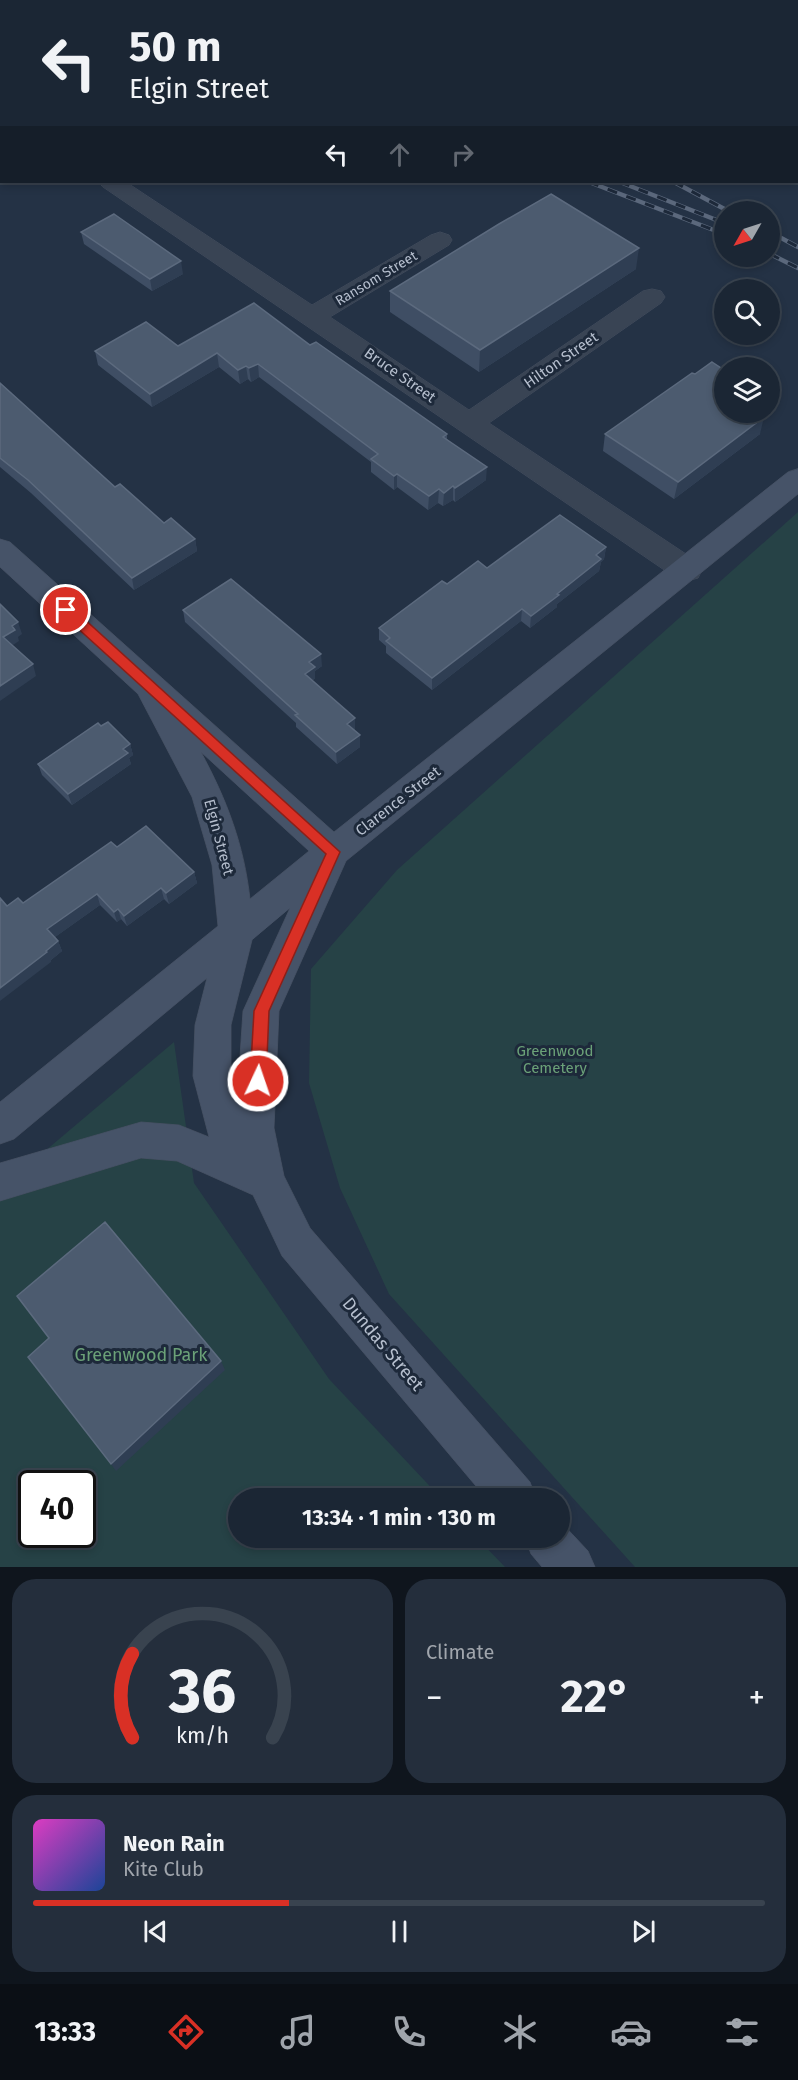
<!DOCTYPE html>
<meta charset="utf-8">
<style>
body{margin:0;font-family:"Fira Sans",sans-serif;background:#242e3c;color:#f1f3f6;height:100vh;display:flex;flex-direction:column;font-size:22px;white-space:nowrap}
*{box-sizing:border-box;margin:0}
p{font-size:20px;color:#a0a5ac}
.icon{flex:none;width:33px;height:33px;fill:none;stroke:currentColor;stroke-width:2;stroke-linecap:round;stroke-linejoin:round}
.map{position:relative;height:1567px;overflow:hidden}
.details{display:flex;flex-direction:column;gap:12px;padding:12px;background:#0f151d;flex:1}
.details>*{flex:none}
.hud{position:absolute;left:0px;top:0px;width:798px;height:183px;box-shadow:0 3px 9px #0003,0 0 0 2px #39434f;background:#1b2634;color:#f1f3f6;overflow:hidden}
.needle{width:39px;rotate:231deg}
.buttons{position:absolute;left:714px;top:201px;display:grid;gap:12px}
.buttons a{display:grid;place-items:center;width:66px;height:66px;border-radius:50%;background:#1b2634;box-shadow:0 3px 9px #0003,0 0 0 2px #39434f;font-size:30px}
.speed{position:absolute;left:18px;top:1470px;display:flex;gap:12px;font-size:30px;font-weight:700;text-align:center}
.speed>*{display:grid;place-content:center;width:78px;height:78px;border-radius:50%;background:#1b2634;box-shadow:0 3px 9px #0003,0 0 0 2px #39434f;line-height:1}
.speed .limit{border:3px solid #111;border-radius:9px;background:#fff;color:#111}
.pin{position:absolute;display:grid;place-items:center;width:51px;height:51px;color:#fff;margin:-26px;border:3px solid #fff;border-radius:50%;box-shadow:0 2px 6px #0007}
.me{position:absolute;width:66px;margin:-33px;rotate:3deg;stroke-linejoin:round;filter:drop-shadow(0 0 4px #0008)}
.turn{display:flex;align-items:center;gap:21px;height:126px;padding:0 30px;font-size:27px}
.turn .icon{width:78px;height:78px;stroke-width:2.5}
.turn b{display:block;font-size:42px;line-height:51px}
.lanes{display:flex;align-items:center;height:57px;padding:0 30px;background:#0003;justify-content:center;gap:30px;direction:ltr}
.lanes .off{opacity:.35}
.big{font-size:45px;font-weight:700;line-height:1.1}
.details .tile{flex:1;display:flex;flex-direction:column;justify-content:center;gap:9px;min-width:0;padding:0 21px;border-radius:24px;background:#242e3c}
.details .dial{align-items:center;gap:0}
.dial svg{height:156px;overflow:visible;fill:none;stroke:#39434f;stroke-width:7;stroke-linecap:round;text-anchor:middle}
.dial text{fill:#f1f3f6;stroke:none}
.song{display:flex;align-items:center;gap:18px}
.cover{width:72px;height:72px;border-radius:9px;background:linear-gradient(135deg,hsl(310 70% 55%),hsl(220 70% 35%))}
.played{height:6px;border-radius:3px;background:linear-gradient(90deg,#d93025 35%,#39434f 35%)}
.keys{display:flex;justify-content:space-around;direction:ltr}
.heat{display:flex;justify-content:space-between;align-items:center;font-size:33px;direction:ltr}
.details .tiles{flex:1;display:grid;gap:12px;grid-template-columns:1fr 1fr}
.tile:last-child{grid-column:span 2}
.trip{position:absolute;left:228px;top:1488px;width:342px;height:60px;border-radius:30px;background:#1b2634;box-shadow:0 3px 9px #0003,0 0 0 2px #39434f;font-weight:700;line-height:60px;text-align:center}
.tab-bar{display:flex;height:96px;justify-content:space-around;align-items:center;background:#0b0f15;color:#a0a5ac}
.tab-bar .icon{width:42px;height:42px}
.tab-bar .current{color:#d93025}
.tab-bar b{font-size:27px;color:#f1f3f6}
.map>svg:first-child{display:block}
.green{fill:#264246;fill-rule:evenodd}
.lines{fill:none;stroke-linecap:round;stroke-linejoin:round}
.street-casing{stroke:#434d5e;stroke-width:1}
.secondary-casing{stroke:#434d5e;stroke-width:1}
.street{fill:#394454;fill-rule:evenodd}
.secondary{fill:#465368;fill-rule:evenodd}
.rail-casing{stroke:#5b687c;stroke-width:4.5}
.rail{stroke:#1d293a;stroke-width:3;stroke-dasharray:10;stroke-linecap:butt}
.wall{fill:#3f4e64}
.shaded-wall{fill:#2f3e53}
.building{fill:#4c5b6f;stroke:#5c6a7e;stroke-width:1.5}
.route{fill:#d93025;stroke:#8d1f18;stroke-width:1.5}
.labels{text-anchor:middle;stroke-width:6;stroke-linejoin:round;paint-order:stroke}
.far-street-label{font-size:14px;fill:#b6bfce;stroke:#1d293a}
.street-label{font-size:15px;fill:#b6bfce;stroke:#1d293a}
.park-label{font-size:15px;fill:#6ba178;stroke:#1d293a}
.near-street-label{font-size:18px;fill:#b6bfce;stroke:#1d293a}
.near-park-label{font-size:18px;fill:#6ba178;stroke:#1d293a}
</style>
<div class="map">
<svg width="798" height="1567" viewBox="0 0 798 1567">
<rect width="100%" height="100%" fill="#243245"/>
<path class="green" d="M798 512V1567H635L389 1294 340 1188 309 1083 311 969 397 870Z
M174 1042 194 1183 329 1379 441 1498H238V1538H477L505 1567H0V1189ZM32 1484H82V1534H32Z"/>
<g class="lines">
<g class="street-casing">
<path id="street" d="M99 182H126L312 305 431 235 440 232 449 235 452 240 449 245 330 317 469 410 643 291 652 289 661 291 665 297 661 303 489 423 698 562 702 570 698 578 687 581 676 578 103 187Z"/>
</g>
<g class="secondary-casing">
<path id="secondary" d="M785 0H798V7L796 2Z
M798 469V494L346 861 279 1011 274 1128 284 1176 310 1228 530 1482 536 1498H486L282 1256 253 1195 177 1161 141 1158 0 1201V1163L141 1122 179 1125 209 1137 193 1076 195 1025 207 978 14 1139 0 1144V1102L218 926 212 865 192 797 138 694 0 567V539L10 542 334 832 788 472ZM201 752 309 851 250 899C244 845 227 800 201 752ZM290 908 243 1011 237 1102 231 1076V1025L252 940Z
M560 1521 588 1551 595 1567H542L531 1554 525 1538H560Z"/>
</g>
<use href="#street" class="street"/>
<use href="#secondary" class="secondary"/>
<g class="rail-casing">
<path id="rail" d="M352 0 355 2
M326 2 336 0
M589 182 724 234
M620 182 724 223
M674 182 730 212
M770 232 798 247
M770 254 798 268"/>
</g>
<use href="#rail" class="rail"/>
</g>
<path class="wall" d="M796 13 798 14V76L796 75Z
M81 232 183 274 152 291 84 244Z
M636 269 479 372 390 312V291Z
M310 345 447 434V439L486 480 455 502 453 500 443 506 438 503 428 510 397 487 394 490 371 472V462L259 377 251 382 248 379 240 384 219 367 152 407 98 365 95 351 178 346Z
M0 383 115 487 164 523 195 539 197 551 134 590 31 493 0 467Z
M724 412 760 434 674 499 603 451 605 434Z
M606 547 604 559 601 562 599 571 557 604V607L530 628 521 621 432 690 386 653V646L379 640V628L447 584 487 568Z
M183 610 322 666 315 671V678L312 681 355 718V730H354L360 747 337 764 296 727V723L185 622Z
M130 744 133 755 129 758 131 764 72 805 42 775 38 764Z
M117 847 194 872 197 883 169 904 164 899 127 926 121 919 117 922 100 905 55 937 58 941 62 951 51 960V962L7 906 23 903Z"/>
<path class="shaded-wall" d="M639 248 636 269 479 372 480 350Z
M181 261 183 274 152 291 150 279Z
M217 353 219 367 152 407 150 394Z
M258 364 259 377 251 382 249 368Z
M246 366 248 379 240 384 238 370Z
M764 417 760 434 674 499 678 482Z
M487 467 486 480 455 502V488Z
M397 474V487L394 490V476Z
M453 486V500L443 506 444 493Z
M439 489 438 503 428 510 429 496Z
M195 539 197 551 134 590 132 578Z
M606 547 604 559 601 562 599 571 557 604V607L530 628 531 616 557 594 596 555Z
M522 609 521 621 432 690V678Z
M18 622 22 634 18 637 19 641 7 649 3 637 12 626Z
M321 654 322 666 315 671V678L306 685 305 674 309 662Z
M33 664 36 676 0 701V686Z
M355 718V730L347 735V724Z
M360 735V747L337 764 336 752Z
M130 744 133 755 129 758 131 764 72 805 68 794Z
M194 872 197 883 169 904 166 893Z
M161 888 164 899 127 926 124 916Z
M97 894 100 905 51 940 47 929Z
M118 909 121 919 117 922 114 912Z
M58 941 62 951 51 960V962L0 1001V988Z
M221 1361 225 1370 116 1471 111 1464Z"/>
<path class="building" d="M700 0H768L771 2H698Z
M796 13 798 14V56L796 55Z
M551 194 639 248 480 350 390 291 499 224Z
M114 214 181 261 150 279 81 232Z
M254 303 310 345 316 342 447 434 443 437 487 467 455 488 453 486 444 493 439 489 429 496 397 474 394 476 371 459 378 454 258 364 249 368 246 366 238 370 217 353 150 394 95 351 146 322 178 346Z
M712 362 724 370V412H758L764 417 678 482 605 434 692 373 695 374Z
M0 383 115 487 120 484 164 523 171 518 195 539 132 578 28 480 0 458Z
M560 515 606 547 596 555 601 559 557 594 559 595 531 616 522 609 432 678 386 641 390 638 379 628 442 581 447 584 478 561 487 568Z
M231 579 321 654 309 662 315 667 305 674 355 718 347 724 360 735 336 752 295 715 298 714 183 610Z
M0 604 18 622 12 626 15 630 3 637 33 664 0 686Z
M108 722 130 744 123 749 128 753 68 794 38 764 98 723 101 726Z
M146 826 194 872 166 893 161 888 124 916 118 909 114 912 97 894 47 929 58 941 46 951 47 952 0 988V898L7 906 18 898 23 903 111 842 117 847Z
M105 1222 221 1361 111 1464 28 1357 49 1338 17 1296Z"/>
<path class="route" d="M66 605 71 607 340 852 269 1011 266 1081 263 1086 258 1088 252 1086 250 1081 254 1011 326 854 62 614 60 610 62 607Z"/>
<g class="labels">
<g class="far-street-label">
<text transform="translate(376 278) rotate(-31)" y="5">Ransom Street</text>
</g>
<g class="street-label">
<text transform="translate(561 360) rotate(-35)" y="5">Hilton Street</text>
<text transform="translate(400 375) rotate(35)" y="5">Bruce Street</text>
<text transform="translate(398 801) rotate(-38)" y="5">Clarence Street</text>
<text transform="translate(219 837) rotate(75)" y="5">Elgin Street</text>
</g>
<g class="park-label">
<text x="555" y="1056">Greenwood<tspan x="555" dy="17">Cemetery</tspan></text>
</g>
<g class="near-street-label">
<text transform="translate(383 1344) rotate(50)" y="6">Dundas Street</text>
</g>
<g class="near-park-label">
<text x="141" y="1361">Greenwood Park</text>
</g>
</g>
</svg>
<div class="buttons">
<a><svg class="needle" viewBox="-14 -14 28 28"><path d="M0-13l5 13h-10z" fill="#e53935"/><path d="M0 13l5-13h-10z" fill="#a0a5ac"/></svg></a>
<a><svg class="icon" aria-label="search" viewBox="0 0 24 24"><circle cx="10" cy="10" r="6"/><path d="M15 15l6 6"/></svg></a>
<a><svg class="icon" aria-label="layers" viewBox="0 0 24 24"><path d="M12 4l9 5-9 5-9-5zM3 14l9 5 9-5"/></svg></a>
</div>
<div class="speed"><div class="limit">40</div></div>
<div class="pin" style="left:66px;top:610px;background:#d93025"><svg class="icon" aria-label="arrive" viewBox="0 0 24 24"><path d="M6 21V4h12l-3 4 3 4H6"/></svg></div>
<svg class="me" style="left:258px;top:1081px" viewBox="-20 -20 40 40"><circle r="17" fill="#d93025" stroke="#fff" stroke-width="3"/><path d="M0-11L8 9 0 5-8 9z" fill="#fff"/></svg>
<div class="trip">13:34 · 1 min · 130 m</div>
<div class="hud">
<div class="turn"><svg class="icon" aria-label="left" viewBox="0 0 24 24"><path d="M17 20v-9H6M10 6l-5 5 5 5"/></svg><div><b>50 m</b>Elgin Street</div></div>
<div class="lanes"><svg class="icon" aria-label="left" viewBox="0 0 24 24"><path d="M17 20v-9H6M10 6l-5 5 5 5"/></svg><svg class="icon off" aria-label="ahead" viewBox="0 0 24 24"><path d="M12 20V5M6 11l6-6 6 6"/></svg><svg class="icon off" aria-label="right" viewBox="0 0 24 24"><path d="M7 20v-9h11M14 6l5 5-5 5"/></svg></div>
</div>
</div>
<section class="details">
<div class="tiles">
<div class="tile dial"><svg viewBox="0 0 100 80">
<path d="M14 69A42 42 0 1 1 86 69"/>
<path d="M14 69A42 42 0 0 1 14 26" stroke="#d93025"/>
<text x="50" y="56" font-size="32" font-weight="700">36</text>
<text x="50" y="72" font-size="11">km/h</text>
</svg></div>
<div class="tile"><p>Climate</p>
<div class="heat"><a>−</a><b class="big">22°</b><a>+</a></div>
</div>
<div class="tile">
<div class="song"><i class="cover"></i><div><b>Neon Rain</b><p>Kite Club</p></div></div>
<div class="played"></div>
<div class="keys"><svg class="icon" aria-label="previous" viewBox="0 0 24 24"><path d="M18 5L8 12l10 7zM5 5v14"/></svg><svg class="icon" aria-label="pause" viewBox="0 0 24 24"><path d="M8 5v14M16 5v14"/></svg><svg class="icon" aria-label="next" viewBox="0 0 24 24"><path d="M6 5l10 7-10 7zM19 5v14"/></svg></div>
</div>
</div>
</section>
<nav class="tab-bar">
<b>13:33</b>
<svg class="icon current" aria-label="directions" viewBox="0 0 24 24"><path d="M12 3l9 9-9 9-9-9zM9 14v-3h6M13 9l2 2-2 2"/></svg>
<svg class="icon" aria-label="music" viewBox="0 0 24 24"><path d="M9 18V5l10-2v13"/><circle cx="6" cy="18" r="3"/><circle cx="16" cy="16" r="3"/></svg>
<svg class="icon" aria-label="phone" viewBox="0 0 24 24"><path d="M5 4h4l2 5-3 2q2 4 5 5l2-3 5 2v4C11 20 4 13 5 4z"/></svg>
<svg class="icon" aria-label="climate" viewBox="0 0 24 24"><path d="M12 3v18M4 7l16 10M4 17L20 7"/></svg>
<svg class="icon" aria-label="car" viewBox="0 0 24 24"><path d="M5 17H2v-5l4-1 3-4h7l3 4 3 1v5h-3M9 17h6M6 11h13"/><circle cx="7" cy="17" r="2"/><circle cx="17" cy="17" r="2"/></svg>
<svg class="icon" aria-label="filters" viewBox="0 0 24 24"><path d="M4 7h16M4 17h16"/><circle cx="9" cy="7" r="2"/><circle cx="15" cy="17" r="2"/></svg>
</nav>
